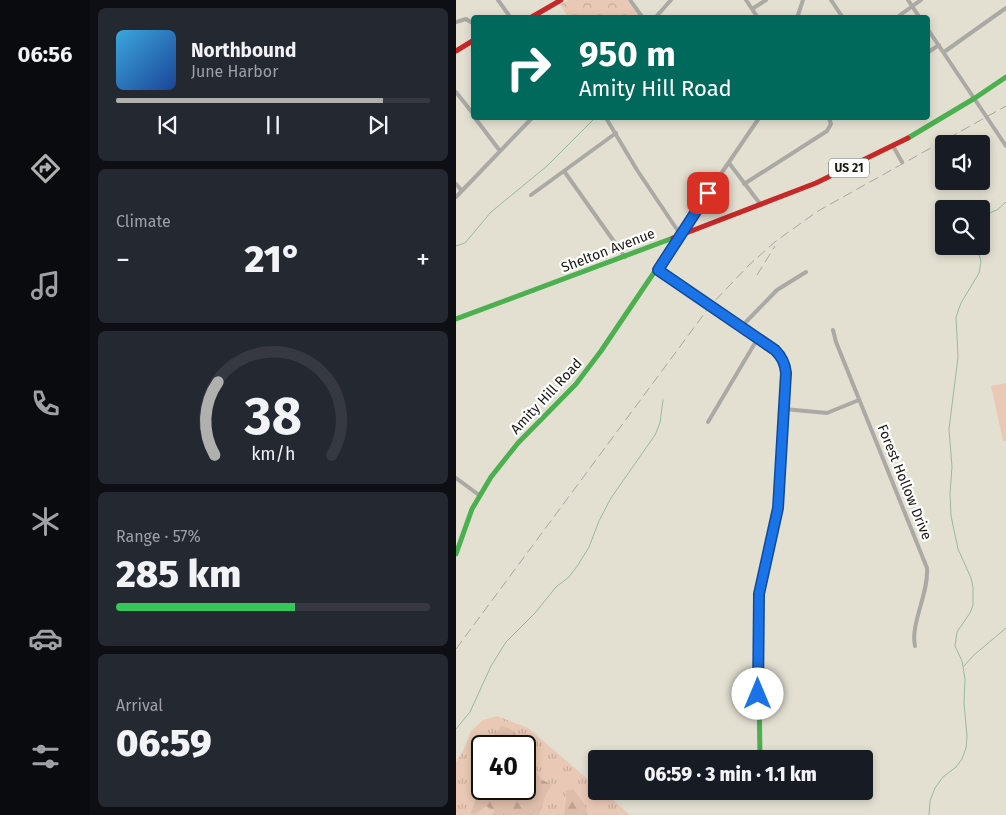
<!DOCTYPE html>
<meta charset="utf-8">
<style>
body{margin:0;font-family:"Fira Sans",sans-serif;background:#242831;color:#f1f3f6;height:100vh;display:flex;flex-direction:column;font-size:19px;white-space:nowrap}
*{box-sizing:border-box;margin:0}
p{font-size:16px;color:#9ea1a6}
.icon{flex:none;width:28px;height:28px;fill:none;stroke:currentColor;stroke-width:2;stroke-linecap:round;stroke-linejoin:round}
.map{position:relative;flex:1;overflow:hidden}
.side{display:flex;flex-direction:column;gap:8px;padding:8px;background:#0d0f14;width:366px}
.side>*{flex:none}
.guide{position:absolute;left:15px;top:15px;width:459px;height:105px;border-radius:5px;box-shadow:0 2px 8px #0003;background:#00695c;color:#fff;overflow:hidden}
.buttons{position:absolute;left:479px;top:135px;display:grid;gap:10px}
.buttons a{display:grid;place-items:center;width:55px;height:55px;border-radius:5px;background:#171b24;box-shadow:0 2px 8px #0003;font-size:25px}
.speed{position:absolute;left:15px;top:735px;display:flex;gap:10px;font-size:25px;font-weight:700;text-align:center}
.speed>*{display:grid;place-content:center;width:65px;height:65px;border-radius:50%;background:#171b24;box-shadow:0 2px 8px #0003;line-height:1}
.speed .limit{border:2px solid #111;border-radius:8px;background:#fff;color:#111}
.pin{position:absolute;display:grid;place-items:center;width:42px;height:42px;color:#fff;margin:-21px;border-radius:10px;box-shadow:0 2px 8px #0006}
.me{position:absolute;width:55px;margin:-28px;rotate:0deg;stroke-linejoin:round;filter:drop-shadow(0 0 4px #0008)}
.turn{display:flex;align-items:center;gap:18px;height:105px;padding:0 25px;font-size:22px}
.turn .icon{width:65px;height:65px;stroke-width:2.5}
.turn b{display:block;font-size:35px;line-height:42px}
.big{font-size:38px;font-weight:800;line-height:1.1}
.side .card{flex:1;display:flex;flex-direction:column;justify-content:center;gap:8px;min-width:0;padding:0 18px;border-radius:8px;background:#242831}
.side .dial{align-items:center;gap:0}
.dial svg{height:130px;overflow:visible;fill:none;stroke:#363941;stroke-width:7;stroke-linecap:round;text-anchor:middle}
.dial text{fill:#f1f3f6;stroke:none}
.song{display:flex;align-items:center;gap:15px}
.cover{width:60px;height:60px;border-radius:8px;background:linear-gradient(135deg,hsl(200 70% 55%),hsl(220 70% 35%))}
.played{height:5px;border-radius:2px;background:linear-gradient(90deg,#b0b0ae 85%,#363941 85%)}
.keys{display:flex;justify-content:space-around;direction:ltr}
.heat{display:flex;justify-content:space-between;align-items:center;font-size:28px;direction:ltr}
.charge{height:8px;border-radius:4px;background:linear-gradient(90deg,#34c759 57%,#363941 0)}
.trip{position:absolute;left:132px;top:750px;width:285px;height:50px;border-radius:5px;background:#171b24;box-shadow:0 2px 8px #0003;font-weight:800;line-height:50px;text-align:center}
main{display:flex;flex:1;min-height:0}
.tab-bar{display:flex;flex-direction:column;width:90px;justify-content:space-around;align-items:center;background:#090b0e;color:#9ea1a6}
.tab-bar .icon{width:35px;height:35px}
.tab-bar .active{color:#b0b0ae}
.tab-bar b{font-size:22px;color:#f1f3f6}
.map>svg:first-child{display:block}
.grass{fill:url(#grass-tufts);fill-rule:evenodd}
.forest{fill:url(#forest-firs)}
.park{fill:url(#park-crowns)}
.garden{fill:#e9c9b5}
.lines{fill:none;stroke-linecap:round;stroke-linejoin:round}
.stream{stroke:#9ab999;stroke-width:1}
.street{stroke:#aba9a4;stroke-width:4}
.fast{stroke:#4caf50;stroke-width:5}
.slow{stroke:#ffc107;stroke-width:5}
.jam{stroke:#c62828;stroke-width:5}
.rail{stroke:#a8a69f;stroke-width:1;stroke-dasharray:10 5;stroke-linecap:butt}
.route-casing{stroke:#114b97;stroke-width:12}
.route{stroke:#1a73e8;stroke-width:9}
.labels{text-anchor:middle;stroke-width:4.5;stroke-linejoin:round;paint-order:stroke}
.shield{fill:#fff;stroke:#5f5e58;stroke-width:1}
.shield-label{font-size:12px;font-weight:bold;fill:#1b1911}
.street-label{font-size:14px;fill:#1b1911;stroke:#fff}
</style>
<main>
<nav class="tab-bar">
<b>06:56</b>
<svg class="icon active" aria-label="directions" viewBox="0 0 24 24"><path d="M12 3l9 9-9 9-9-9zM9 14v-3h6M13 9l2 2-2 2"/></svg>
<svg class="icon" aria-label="music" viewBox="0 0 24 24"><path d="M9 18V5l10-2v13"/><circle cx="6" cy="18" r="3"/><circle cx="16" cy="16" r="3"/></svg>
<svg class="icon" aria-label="phone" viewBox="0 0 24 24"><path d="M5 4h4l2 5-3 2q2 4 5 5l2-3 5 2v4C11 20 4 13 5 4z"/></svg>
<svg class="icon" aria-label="climate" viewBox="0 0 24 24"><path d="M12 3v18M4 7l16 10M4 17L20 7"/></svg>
<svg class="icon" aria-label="car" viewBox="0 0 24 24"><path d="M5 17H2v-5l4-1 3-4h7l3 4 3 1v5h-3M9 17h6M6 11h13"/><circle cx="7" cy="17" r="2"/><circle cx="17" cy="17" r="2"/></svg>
<svg class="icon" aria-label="filters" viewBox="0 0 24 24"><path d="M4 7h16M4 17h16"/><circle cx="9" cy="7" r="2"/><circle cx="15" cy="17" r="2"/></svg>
</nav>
<section class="side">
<div class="card">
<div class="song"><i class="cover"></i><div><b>Northbound</b><p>June Harbor</p></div></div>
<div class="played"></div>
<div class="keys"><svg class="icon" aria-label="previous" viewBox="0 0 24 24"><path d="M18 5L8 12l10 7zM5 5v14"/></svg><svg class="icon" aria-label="pause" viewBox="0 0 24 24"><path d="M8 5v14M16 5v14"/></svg><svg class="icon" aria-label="next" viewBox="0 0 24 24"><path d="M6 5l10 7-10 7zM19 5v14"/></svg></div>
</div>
<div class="card"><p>Climate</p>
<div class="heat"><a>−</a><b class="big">21°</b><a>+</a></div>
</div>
<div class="card dial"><svg viewBox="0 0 100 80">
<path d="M14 69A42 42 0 1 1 86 69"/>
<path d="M14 69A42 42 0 0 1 16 24" stroke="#b0b0ae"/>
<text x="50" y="56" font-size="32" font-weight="700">38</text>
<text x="50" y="72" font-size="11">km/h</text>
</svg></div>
<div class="card"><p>Range · 57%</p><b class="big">285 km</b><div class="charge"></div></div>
<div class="card"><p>Arrival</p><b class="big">06:59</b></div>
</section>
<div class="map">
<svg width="550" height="815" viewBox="0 0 550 815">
<defs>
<pattern id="grass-tufts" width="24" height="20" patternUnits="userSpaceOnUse" patternTransform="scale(1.25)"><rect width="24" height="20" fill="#e9c9b5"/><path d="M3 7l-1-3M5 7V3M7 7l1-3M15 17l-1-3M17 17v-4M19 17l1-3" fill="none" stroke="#c7ac9b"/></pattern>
<pattern id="forest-firs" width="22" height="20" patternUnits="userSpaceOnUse" patternTransform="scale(1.25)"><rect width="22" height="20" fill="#debdaa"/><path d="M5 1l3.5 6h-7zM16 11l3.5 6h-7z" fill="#bea291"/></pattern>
<pattern id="park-crowns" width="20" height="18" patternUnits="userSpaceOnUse" patternTransform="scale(1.25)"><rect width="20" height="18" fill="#e9c9b5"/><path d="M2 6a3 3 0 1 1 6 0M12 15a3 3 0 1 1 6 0" fill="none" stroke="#c7ac9b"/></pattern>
</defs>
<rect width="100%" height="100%" fill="#e3e0d2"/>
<path class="grass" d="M41 716 72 728 141 787V791H147L174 815H0V762L7 751 15 731 27 720ZM26 746H69V789H26Z"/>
<path class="forest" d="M45 726C57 727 63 736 66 746H36L34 744 33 741 39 735Z
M69 756 85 779 96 785 90 794 83 815H35L39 811 30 806 20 814H14L22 795 30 789H69Z
M117 789 128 803 132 815H108L111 791Z"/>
<path class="park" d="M112 0H171L184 17H112L104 5Z"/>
<path class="garden" d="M550 383V441H547L535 386Z"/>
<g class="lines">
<path class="stream" d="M525 216 541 210 550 202
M0 246 9 243 35 212 91 166 139 118
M508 666 518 655 550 628
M0 729 14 712 35 666 50 642 79 613 100 587 113 577 122 565 133 547 143 521 155 498 199 435 204 423 207 400
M473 815 474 801 479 788 487 777 500 767 506 759 510 748 511 736 508 703 509 679 506 661 499 646 501 632 514 613 517 605V587L515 578 502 549 495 516 494 493 496 467 493 429 502 357 500 317 505 303 523 273 525 262 521 246"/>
<path class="street" d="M42 0 55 18
M174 0 187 18
M290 0 302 18
M375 0 387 18
M452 0 464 18
M296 9 310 0
M199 18 215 0
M341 18 347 0
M440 18 465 0
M0 22 10 19 18 24
M471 28 550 146
M488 52 550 8
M471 53 483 45
M0 92 18 115
M19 118 44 151
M150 118 181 170 224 234 303 118
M437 146 446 162
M273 163 305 205
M108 171 169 257
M0 184 6 191
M288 184 371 131 375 124 373 118
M75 195 160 133
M0 197 76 118
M285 327 321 290 350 272
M377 330 380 342 471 568C473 593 454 624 459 646
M328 409 371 413 403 400
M252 422 302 338
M0 478 23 495"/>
<path class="fast" d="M452 138 519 98 550 77
M0 319 217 238
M0 554 16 509 35 477 62 443 120 384 145 351 224 234
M302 615 304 759"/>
<path class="slow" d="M202 269 319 350C325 357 329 364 330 373L322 508 306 580 302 615"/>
<path class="jam" d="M74 18 105 0
M0 51 18 40
M217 238 360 183 452 138"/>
<path class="rail" d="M301 275 319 246
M0 649 254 306 293 265 320 241 362 211 550 106"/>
</g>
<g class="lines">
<g class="route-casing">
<path id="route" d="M252 193 202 270 319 350C326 357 329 363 330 373L322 508 303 594 302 694"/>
</g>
<use href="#route" class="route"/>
</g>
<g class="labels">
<rect class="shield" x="373" y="158.5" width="40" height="19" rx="4"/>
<g class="shield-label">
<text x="393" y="172">US 21</text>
</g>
<g class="street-label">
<text transform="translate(152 250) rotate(-21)" y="5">Shelton Avenue</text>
<text transform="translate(90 396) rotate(-47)" y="5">Amity Hill Road</text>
<text transform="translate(449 482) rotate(68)" y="5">Forest Hollow Drive</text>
</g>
</g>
</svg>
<div class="buttons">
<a><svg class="icon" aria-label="sound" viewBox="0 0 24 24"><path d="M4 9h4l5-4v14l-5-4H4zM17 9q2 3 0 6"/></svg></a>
<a><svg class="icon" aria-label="search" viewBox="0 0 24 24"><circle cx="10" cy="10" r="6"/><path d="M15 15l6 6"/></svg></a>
</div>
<div class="speed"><div class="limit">40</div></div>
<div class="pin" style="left:252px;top:193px;background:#d93025"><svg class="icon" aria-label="arrive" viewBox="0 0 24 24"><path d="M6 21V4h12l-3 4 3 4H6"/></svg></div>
<svg class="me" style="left:302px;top:694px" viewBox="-20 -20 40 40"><circle r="19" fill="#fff"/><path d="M0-13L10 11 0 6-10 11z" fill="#1a73e8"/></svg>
<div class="trip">06:59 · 3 min · 1.1 km</div>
<div class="guide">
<div class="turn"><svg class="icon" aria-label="right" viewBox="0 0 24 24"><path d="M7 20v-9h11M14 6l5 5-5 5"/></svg><div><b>950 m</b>Amity Hill Road</div></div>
</div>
</div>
</main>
